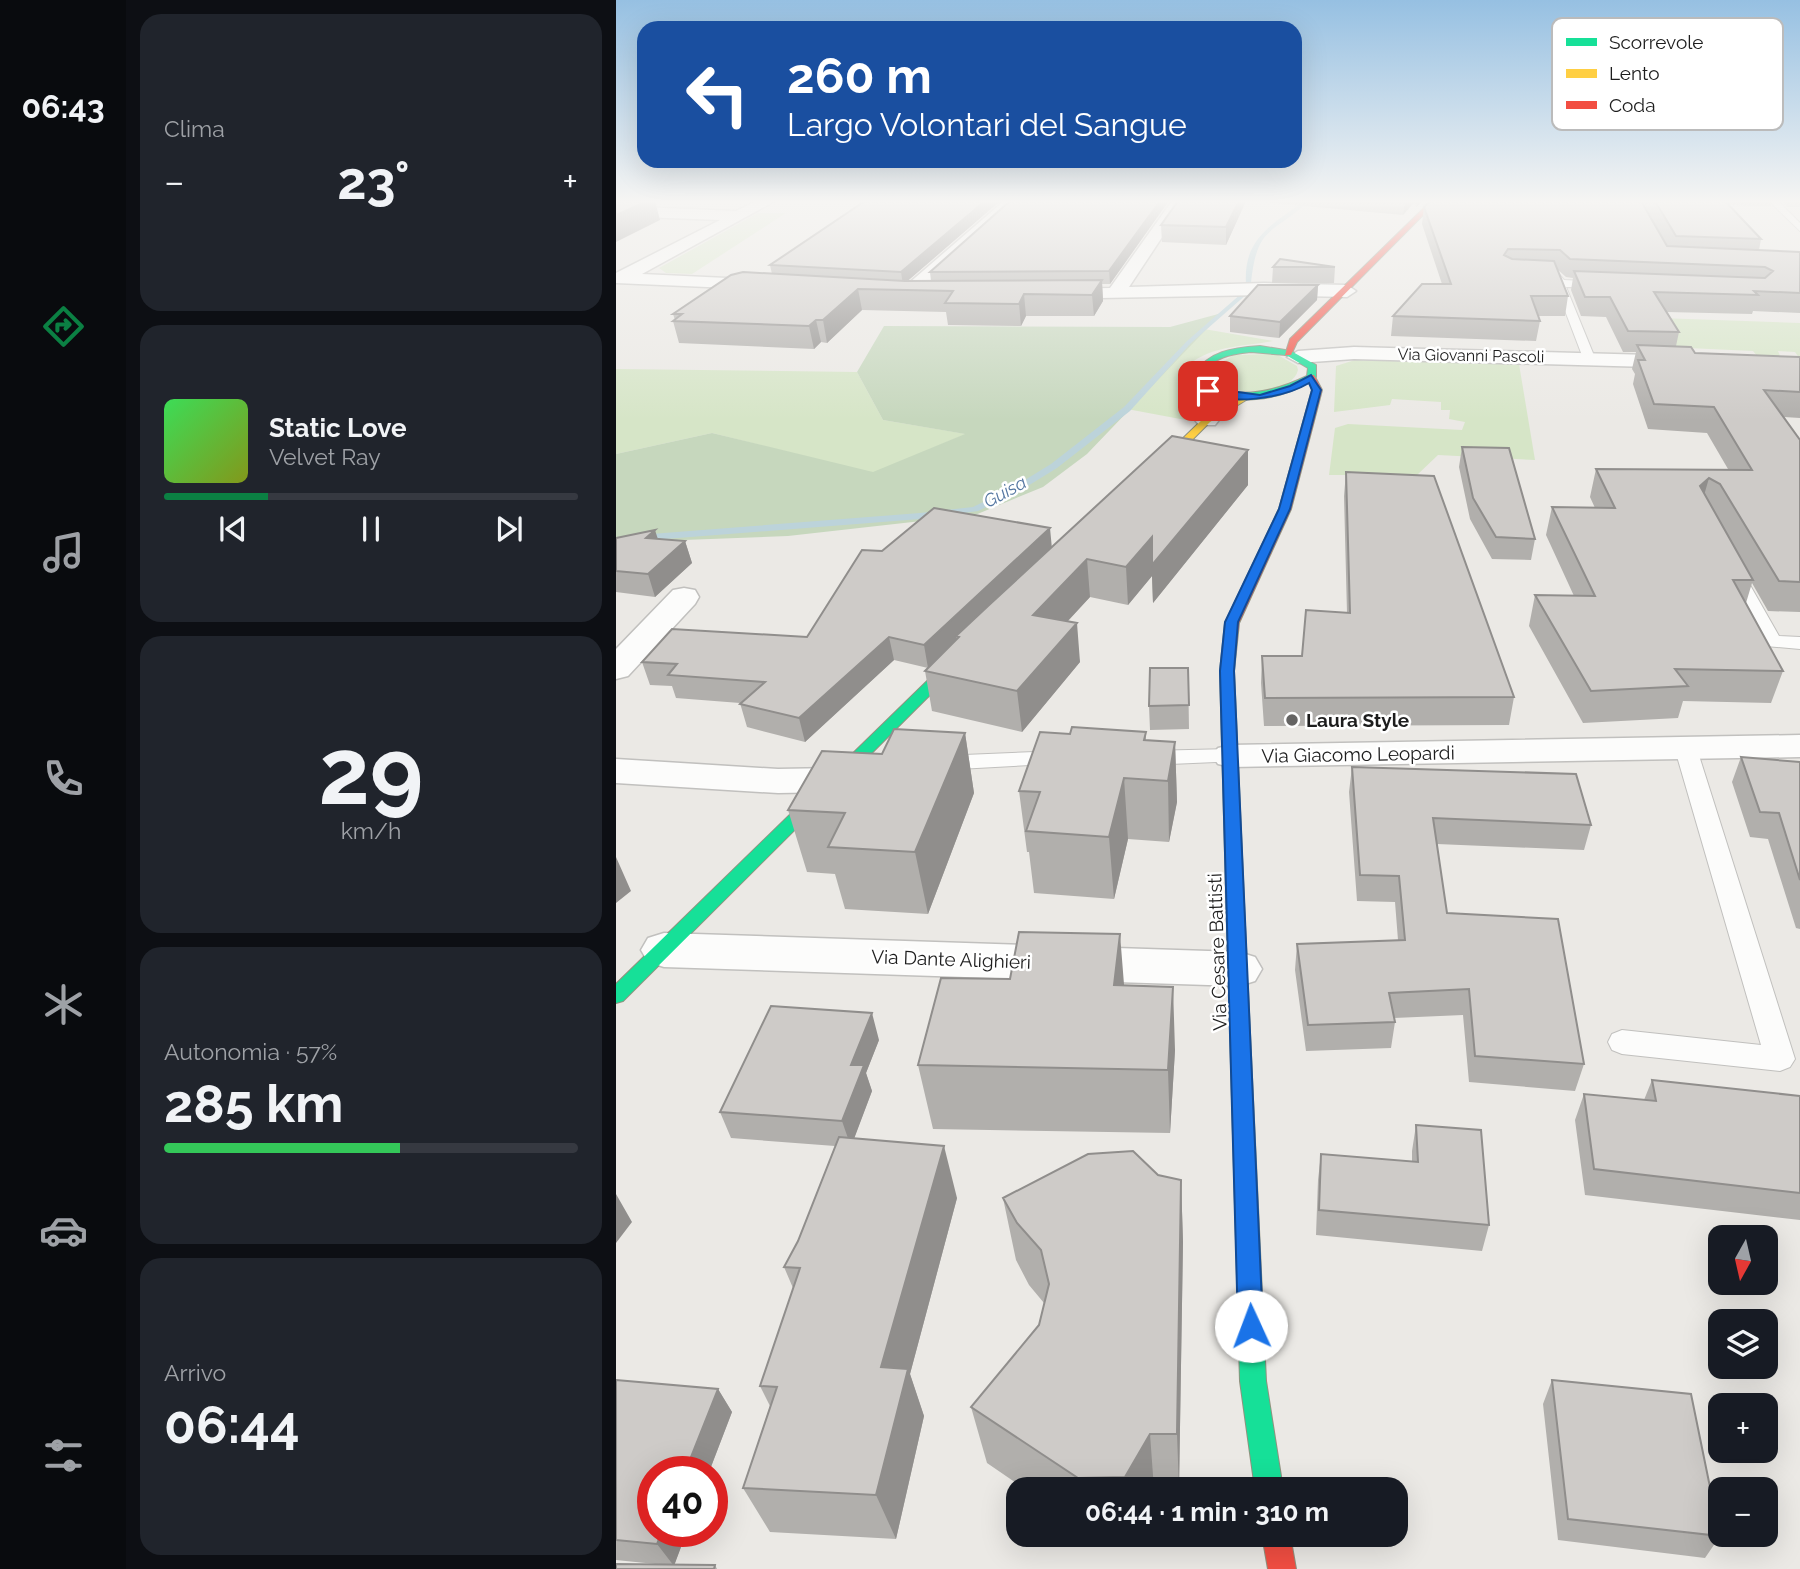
<!DOCTYPE html>
<html lang="it">
<meta charset="utf-8">
<style>
body{margin:0;font-family:Raleway,sans-serif;background:#20242c;color:#f1f3f6;height:100vh;display:flex;flex-direction:column;font-size:26px;white-space:nowrap}
*{box-sizing:border-box;margin:0}
p{font-size:23px;color:#9ea1a6}
.icon{flex:none;width:38px;height:38px;fill:none;stroke:currentColor;stroke-width:2;stroke-linecap:round;stroke-linejoin:round}
.map{position:relative;flex:1;overflow:hidden}
.details{display:flex;flex-direction:column;gap:14px;padding:14px;background:#0d0f14;width:490px}
.details>*{flex:none}
.top-card{position:absolute;left:21px;top:21px;width:665px;height:147px;border-radius:21px;box-shadow:0 7px 28px #0002;background:#1a4fa0;color:#fff;overflow:hidden}
.needle{width:46px;rotate:188deg}
.tools{position:absolute;left:1092px;top:1225px;display:grid;gap:14px}
.tools a{display:grid;place-items:center;width:70px;height:70px;border-radius:14px;background:#171b24;box-shadow:0 7px 28px #0002;font-size:35px}
.speed{position:absolute;left:21px;top:1456px;display:flex;gap:14px;font-size:35px;font-weight:700;text-align:center}
.speed>*{display:grid;place-content:center;width:91px;height:91px;border-radius:50%;background:#171b24;box-shadow:0 7px 28px #0002;line-height:1}
.speed .limit{border:10px solid #d22;background:#fff;color:#111}
.pin{position:absolute;display:grid;place-items:center;width:60px;height:60px;color:#fff;margin:-30px;border-radius:14px;box-shadow:0 4px 10px #0006}
.me{position:absolute;width:77px;margin:-38px;rotate:358deg;stroke-linejoin:round;filter:drop-shadow(0 0 5px #0008)}
.turn{display:flex;align-items:center;gap:24px;height:147px;padding:0 35px;font-size:32px}
.turn .icon{width:91px;height:91px;stroke-width:2.5}
.turn b{display:block;font-size:49px;line-height:60px}
.big{font-size:52px;font-weight:700;line-height:1.1}
.details .card{flex:1;display:flex;flex-direction:column;justify-content:center;gap:10px;min-width:0;padding:0 24px;border-radius:21px;background:#20242c}
.details .dial{align-items:center;gap:0}
.dial b{font-size:91px;line-height:1}
.song{display:flex;align-items:center;gap:21px}
.cover{width:84px;height:84px;border-radius:10px;background:linear-gradient(135deg,hsl(130 70% 55%),hsl(70 70% 35%))}
.played{height:7px;border-radius:4px;background:linear-gradient(90deg,#0b8043 25%,#363941 25%)}
.keys{display:flex;justify-content:space-around;direction:ltr}
.heat{display:flex;justify-content:space-between;align-items:center;font-size:38px;direction:ltr}
.charge{height:10px;border-radius:5px;background:linear-gradient(90deg,#34c759 57%,#363941 0)}
.trip{position:absolute;left:390px;top:1477px;width:402px;height:70px;border-radius:21px;background:#171b24;box-shadow:0 7px 28px #0002;font-weight:700;line-height:70px;text-align:center}
main{display:flex;flex:1;min-height:0}
.tabs{display:flex;flex-direction:column;width:126px;justify-content:space-around;align-items:center;background:#090b0e;color:#9ea1a6}
.tabs .icon{width:49px;height:49px}
.tabs .selected{color:#0b8043}
.tabs b{font-size:32px;color:#f1f3f6}
.map>svg:first-child{display:block}
.grass{fill:#d6e5c7}
.forest{fill:#c6d7bd}
.lines{fill:none;stroke-linecap:round;stroke-linejoin:round}
.stream{fill:#bcd3da;fill-rule:evenodd}
.lane-casing{stroke:#c1c0be;stroke-width:2}
.street-casing{stroke:#c1c0be;stroke-width:3}
.fast-casing{stroke:#90927f;stroke-width:2}
.slow-casing{stroke:#90927f;stroke-width:2}
.jam-casing{stroke:#90927f;stroke-width:2}
.lane{fill:#fcfcfb;fill-rule:evenodd}
.street{fill:#fcfcfb;fill-rule:evenodd}
.fast{fill:#16e098;fill-rule:evenodd}
.slow{fill:#ffcf43;fill-rule:evenodd}
.jam{fill:#f24e42;fill-rule:evenodd}
.wall{fill:#b1afac}
.shaded-wall{fill:#908e8c}
.building{fill:#cecbc8;stroke:#908e8c;stroke-width:2}
.route{fill:#1a73e8;stroke:#114b97;stroke-width:2}
.poi-dot{fill:#656463;stroke:#fff;stroke-width:2.5}
.labels{text-anchor:middle;stroke-width:5;stroke-linejoin:round;paint-order:stroke}
.far-street-label{font-size:16px;fill:#1d1d1d;stroke:#fff}
.far-water-label{font-size:18px;font-style:italic;fill:#5476a1;stroke:#fff}
.poi-label{font-size:19px;font-weight:bold;fill:#1d1d1d;stroke:#fff;text-anchor:start}
.street-label{font-size:19px;fill:#1d1d1d;stroke:#fff}
.key{fill:#fff;stroke:#bbb;stroke-width:2}
.key-label{font-size:19px;fill:#1d1d1d}
</style>
<main>
<nav class="tabs">
<b>06:43</b>
<svg class="icon selected" aria-label="directions" viewBox="0 0 24 24"><path d="M12 3l9 9-9 9-9-9zM9 14v-3h6M13 9l2 2-2 2"/></svg>
<svg class="icon" aria-label="music" viewBox="0 0 24 24"><path d="M9 18V5l10-2v13"/><circle cx="6" cy="18" r="3"/><circle cx="16" cy="16" r="3"/></svg>
<svg class="icon" aria-label="phone" viewBox="0 0 24 24"><path d="M5 4h4l2 5-3 2q2 4 5 5l2-3 5 2v4C11 20 4 13 5 4z"/></svg>
<svg class="icon" aria-label="climate" viewBox="0 0 24 24"><path d="M12 3v18M4 7l16 10M4 17L20 7"/></svg>
<svg class="icon" aria-label="car" viewBox="0 0 24 24"><path d="M5 17H2v-5l4-1 3-4h7l3 4 3 1v5h-3M9 17h6M6 11h13"/><circle cx="7" cy="17" r="2"/><circle cx="17" cy="17" r="2"/></svg>
<svg class="icon" aria-label="filters" viewBox="0 0 24 24"><path d="M4 7h16M4 17h16"/><circle cx="9" cy="7" r="2"/><circle cx="15" cy="17" r="2"/></svg>
</nav>
<section class="details">
<div class="card"><p>Clima</p>
<div class="heat"><a>−</a><b class="big">23°</b><a>+</a></div>
</div>
<div class="card">
<div class="song"><i class="cover"></i><div><b>Static Love</b><p>Velvet Ray</p></div></div>
<div class="played"></div>
<div class="keys"><svg class="icon" aria-label="previous" viewBox="0 0 24 24"><path d="M18 5L8 12l10 7zM5 5v14"/></svg><svg class="icon" aria-label="pause" viewBox="0 0 24 24"><path d="M8 5v14M16 5v14"/></svg><svg class="icon" aria-label="next" viewBox="0 0 24 24"><path d="M6 5l10 7-10 7zM19 5v14"/></svg></div>
</div>
<div class="card dial"><b>29</b><p>km/h</p></div>
<div class="card"><p>Autonomia · 57%</p><b class="big">285 km</b><div class="charge"></div></div>
<div class="card"><p>Arrivo</p><b class="big">06:44</b></div>
</section>
<div class="map">
<svg width="1184" height="1569" viewBox="0 0 1184 1569">
<rect width="100%" height="100%" fill="#ebe9e5"/>
<path class="grass" d="M142 213H170L76 274 50 273 43 268Z
M1044 318 1184 323V359L1179 352 1162 351 1165 358 1142 357 1137 351 1072 348 1062 355Z
M588 329 657 341C623 347 593 345 566 370V383L582 397 583 408 575 421 511 409Z
M660 354 681 366 682 370C676 397 610 395 592 381L591 371 618 355Z
M739 360 903 364 919 460 822 455 801 475H713L719 428 732 424 846 430 849 422 833 419 834 410H825V402L776 399 774 405 718 412 720 366Z
M0 369 241 372 267 420 350 434 257 473 96 433 0 454Z"/>
<path class="forest" d="M606 313 471 454 427 487 359 515 172 536 41 541 0 554V454L96 433 257 472 349 434 267 420 241 372 268 326 554 327Z"/>
<g class="lines">
<path class="stream" d="M688 201H693C656 235 641 225 635 283L630 284C627 238 656 225 688 201Z
M626 293 631 294 575 343 514 411 441 468 402 492 362 511 304 519 36 540 0 551V545L35 534 304 513 357 507 396 488 435 464 508 407 571 341Z"/>
<g class="lane-casing">
<path id="lane" d="M1153 201H1162L1184 223V231Z
M940 271 948 280 987 282 992 285 987 288 950 287 979 358 977 361 967 358 935 274Z
M1117 566 1126 571 1163 636 1184 637V649L1149 646 1108 571Z
M1069 739 1080 746 1179 1059 1174 1067 1164 1071 1006 1054 996 1050 992 1042 996 1034 1006 1030 1145 1045 1058 746Z
M615 749 626 756 623 761 531 765 520 758 531 751Z
M444 751 455 758 452 763 324 770 313 763 324 756Z"/>
</g>
<g class="street-casing">
<path id="street" d="M141 201H159L26 274 155 280 164 286 161 290 0 283V273L104 220 0 216V206L120 211Z
M388 201H404L299 298H285L283 294 285 290Z
M556 201H570L513 287 648 283 731 285 740 291 731 297 648 295 429 299 427 295 429 291 436 289 494 288Z
M738 347 1070 356 1081 362 1070 368 738 359 682 363 671 357 682 351Z
M592 384 603 391V420L599 425H583L579 420 581 391Z
M68 588 79 590 83 597 79 604 12 676 0 679V649L57 590Z
M1184 735V757L615 767 602 764 596 756 602 748 615 745Z
M0 759 162 769 218 768 232 772 237 780 232 788 218 792 162 793 0 783Z
M48 933 623 952 639 957 646 969 639 981 623 986 48 967 32 962 25 950 32 938Z"/>
</g>
<g class="fast-casing">
<path id="fast" d="M644 346 675 351 700 365V377C670 401 611 409 578 386L577 375C593 351 616 348 644 346ZM635 352 670 355 692 368 691 376C656 393 624 399 587 384L585 375C597 357 615 354 635 352Z
M349 648 356 652 354 655 7 1001 0 1003V984L344 649Z
M620 918 626 920 629 925 650 1381 667 1489H639L624 1381 611 925 614 920Z"/>
</g>
<g class="slow-casing">
<path id="slow" d="M627 395 635 397 594 422 539 477H531V473L588 418Z"/>
</g>
<g class="jam-casing">
<path id="jam" d="M815 201H821L681 342 675 355H669L674 339Z
M692 375H698L706 390 675 509 623 623 618 671 629 925 626 930H614L611 925 604 671 609 623 663 509 696 390Z
M646 1535H674L680 1569H652Z"/>
</g>
<use href="#lane" class="lane"/>
<use href="#street" class="street"/>
<use href="#fast" class="fast"/>
<use href="#slow" class="slow"/>
<use href="#jam" class="jam"/>
</g>
<path class="wall" d="M384 201 291 281H315L314 272 394 201H552V202L494 284H486L487 301 478 316H410L405 326 332 325 330 312 246 310 211 343 205 342 198 349 63 343 57 321 59 320 57 314 156 274 154 265Z
M562 201H630L610 245 546 242 545 225Z
M636 201H807L800 207 799 202 787 215Z
M1026 201H1156L1155 206 1113 205 1145 239 1143 250 1184 252V313L1137 311 1136 314 1051 312 1063 332 1060 346 1079 353 1184 357V418L1168 417 1184 440V612L1152 611 1136 583 1130 603 1167 671 1155 703 1067 701 1062 718 967 723 913 626 919 595 958 596 930 535 936 507 979 508 974 497 980 469H1112L1091 433 1032 429 1017 384 1019 374 1016 369 1020 352H1007L990 317 965 316 955 290 957 278 950 277 941 269 952 296 949 316H922L924 321 920 341 775 336 777 316 826 284 806 224 808 207 1051 246Z
M1165 201H1184V207H1172Z
M657 267H719L718 283H656Z
M702 285 701 300 663 338 614 332V316Z
M846 447 919 539 915 560 876 559 854 519 843 467Z
M632 450V485L537 603 536 576 512 605 474 597 452 621 464 662 406 732 316 711 309 671 312 668 278 660 189 742 131 727 124 703 60 698 56 686 34 685 26 662 191 637 266 551 435 547Z
M730 472 898 697 893 725 648 726 645 683 646 656H686L731 613 728 496Z
M0 538 42 539 69 541 76 563 39 597 0 592Z
M572 668 573 729 534 730 533 706Z
M530 732V740L559 742 561 802 553 842 512 839 498 899 418 893 413 852H411L403 791 454 734Z
M349 733 358 793 312 914 229 909 219 874 191 872 172 810 266 754Z
M1125 757 1184 762V929L1180 928 1152 839 1134 837 1116 782Z
M736 767 975 825 968 850 821 844 831 913 968 1064 959 1091 853 1082 847 1015 778 1018 779 1022 775 1048 690 1051 679 970 681 944 782 940 779 902 741 901 733 792Z
M508 986 559 1050 554 1133 317 1129 302 1065Z
M263 1040 250 1073 256 1091 238 1138 341 1198 294 1374 308 1416 280 1539 154 1532 127 1488 154 1406 144 1386 177 1288 168 1267 182 1241 219 1146 115 1138 104 1112Z
M1036 1080 1184 1096V1220L969 1195 959 1120 968 1094 1028 1100Z
M800 1125 873 1225 866 1251 700 1235 702 1180 705 1154 796 1162V1151Z
M542 1175 565 1180 567 1242 563 1489H409L371 1463 355 1407 423 1325 428 1303 413 1285 400 1260 387 1198Z
M0 1380 102 1389 116 1412 93 1472H37L71 1531 58 1565H99L101 1569H0L49 1565 0 1560Z
M936 1380 1104 1536 1089 1558 942 1540 927 1404Z"/>
<path class="shaded-wall" d="M31 201H39L44 220 0 242V215Z
M369 201H384L287 285 285 272Z
M544 201H552V202L494 284 493 271Z
M623 201H630L610 245V227Z
M789 201H799L787 215Z
M801 201H807L800 207Z
M486 280 487 301 478 316 476 295Z
M702 285 701 300 663 338 664 322Z
M242 289 246 310 211 343 207 320Z
M408 294 410 316 405 326 403 304Z
M200 320 205 342 198 349 193 326Z
M632 450V485L537 603 536 576 512 605 510 567 536 537Z
M1093 478 1085 506 1084 486Z
M434 528 436 549 343 637 340 636 341 640 312 668 308 645Z
M39 530 46 552 30 538Z
M69 541 76 563 39 597 32 574Z
M471 559 474 597 421 654 417 615Z
M461 623 464 662 406 732 401 691Z
M273 637 278 660 189 742 183 718Z
M349 733 358 793 312 914 299 852Z
M559 742 561 802 553 842 552 781Z
M508 778 512 839 498 899 493 837Z
M0 857 15 891 0 903Z
M504 934 509 997 498 985Z
M557 987 559 1050 554 1133 552 1070Z
M256 1013 263 1040 250 1073 256 1091 235 1147 226 1121 235 1065Z
M328 1146 341 1198 294 1374 308 1416 280 1539 260 1495 265 1367Z
M565 1180 567 1242 563 1489 561 1434Z
M0 1194 16 1222 0 1243Z
M102 1389 116 1412 93 1472H69Z
M534 1434 538 1489H510L509 1477Z
M46 1531H71L58 1566 41 1544Z"/>
<path class="building" d="M0 201H31L0 215Z
M249 201H369L285 272 154 265Z
M394 201H544L493 271 314 272Z
M562 201H623L610 227 545 225Z
M814 201H1025L1051 246 1184 252V293L1138 291 1142 295 1038 292 1063 332 1012 331 994 297H969L958 271 1149 278 1157 271 1149 267 954 259 944 250 892 249 888 255 896 259 938 261 952 296H915L924 321 777 316 806 284H835L808 207Z
M1039 201H1109L1145 239 1060 236Z
M664 259 719 267H657Z
M127 272 289 281 486 280 476 295 408 294 403 304 329 303 337 291 242 289 207 320H200L193 326 57 321 66 314H57L115 275Z
M642 285H702L664 322 614 316Z
M1021 345 1075 347 1079 353 1184 357V392L1148 390 1184 440V582L1163 581 1104 484 1093 478 1084 486 1137 580H1117L1167 671 1059 669 1072 686 975 691 919 595 979 596 936 507 999 508 980 469 1136 470 1098 407 1038 404 1022 360H1029Z
M556 436 632 450 536 565V537L510 567 471 559 417 615 461 623 401 691 309 671 343 637 340 636 372 606Z
M846 447 893 448 919 539 880 537 857 498Z
M730 472 818 476 898 697 649 698 646 656H686L690 610 734 613Z
M318 508 434 528 308 645 273 637 183 718 124 704 149 682 52 675 61 664 26 662 56 629 191 637 246 550 266 551Z
M39 530 30 538 69 541 32 574 0 571V538Z
M534 668H572L573 705 533 706Z
M456 727 530 732 528 740 559 742 552 781 508 778 493 837 410 831 424 792 403 791 424 732 454 734Z
M278 729 349 733 299 852 212 847 229 813 172 810 206 751 266 754Z
M1125 757 1184 762V880L1163 813 1144 812Z
M736 767 960 774 975 825 817 818 831 913 942 919 968 1064 859 1056 853 989 773 993 779 1022 692 1025 681 944 789 940 783 876 744 875Z
M403 932 504 934 498 985 557 987 552 1070 302 1065 325 978 394 979Z
M155 1006 256 1013 235 1065H248L226 1121 104 1112Z
M1036 1080 1184 1096V1193L978 1169 968 1094 1040 1101Z
M800 1125 865 1130 873 1225 703 1210 705 1154 802 1162Z
M223 1137 328 1146 265 1367 292 1369 260 1495 127 1488 161 1387 144 1386 184 1268 168 1267 182 1241Z
M517 1151 542 1175 565 1180 561 1434H534L509 1477 462 1478 355 1407 423 1325 433 1284 425 1250 401 1223 387 1198 472 1154Z
M0 1380 102 1389 69 1472H37V1531H46L41 1544 0 1540Z
M936 1380 1075 1394 1104 1536 952 1519Z
M0 1564 99 1565 98 1569H0Z"/>
<linearGradient id="sky" x2="0" y2="1"><stop stop-color="#96c0e2"/><stop offset="0.48" stop-color="#f6f5f3"/><stop offset="1" stop-color="#f6f5f3" stop-opacity="0"/></linearGradient>
<rect width="1184" height="420" fill="url(#sky)"/>
<path class="route" d="M695 375 705 390 674 509 622 622 618 671 647 1326 644 1335 635 1338 626 1335 622 1326 604 671 609 622 663 509 696 390 693 383C668 398 612 407 587 391L592 388 644 395 674 386Z"/>
<circle class="poi-dot" cx="676" cy="720" r="7"/>
<g class="labels">
<g class="far-street-label">
<text transform="translate(855 355) rotate(1)" y="6">Via Giovanni Pascoli</text>
</g>
<g class="far-water-label">
<text transform="translate(389 492) rotate(-29)" y="6">Guisa</text>
</g>
<g class="poi-label">
<text x="690" y="727">Laura Style</text>
</g>
<g class="street-label">
<text transform="translate(742 754) rotate(-1)" y="7">Via Giacomo Leopardi</text>
<text transform="translate(601 952) rotate(-92)" y="7">Via Cesare Battisti</text>
<text transform="translate(335 959) rotate(2)" y="7">Via Dante Alighieri</text>
</g>
</g>
<rect x="936" y="18" width="231" height="112" rx="10" class="key"/>
<rect x="950" y="38" width="31" height="8" fill="#16e098"/>
<rect x="950" y="69" width="31" height="9" fill="#ffcf43"/>
<rect x="950" y="101" width="31" height="8" fill="#f24e42"/>
<g class="key-label">
<text x="993" y="49">Scorrevole</text>
<text x="993" y="80">Lento</text>
<text x="993" y="112">Coda</text>
</g>
</svg>
<div class="tools">
<a><svg class="needle" viewBox="-14 -14 28 28"><path d="M0-13l5 13h-10z" fill="#e53935"/><path d="M0 13l5-13h-10z" fill="#9ea1a6"/></svg></a>
<a><svg class="icon" aria-label="layers" viewBox="0 0 24 24"><path d="M12 4l9 5-9 5-9-5zM3 14l9 5 9-5"/></svg></a>
<a>+</a>
<a>−</a>
</div>
<div class="speed"><div class="limit">40</div></div>
<div class="pin" style="left:592px;top:391px;background:#d93025"><svg class="icon" aria-label="arrive" viewBox="0 0 24 24"><path d="M6 21V4h12l-3 4 3 4H6"/></svg></div>
<svg class="me" style="left:635px;top:1326px" viewBox="-20 -20 40 40"><circle r="19" fill="#fff"/><path d="M0-13L10 11 0 6-10 11z" fill="#1a73e8"/></svg>
<div class="trip">06:44 · 1 min · 310 m</div>
<div class="top-card">
<div class="turn"><svg class="icon" aria-label="left" viewBox="0 0 24 24"><path d="M17 20v-9H6M10 6l-5 5 5 5"/></svg><div><b>260 m</b>Largo Volontari del Sangue</div></div>
</div>
</div>
</main>
